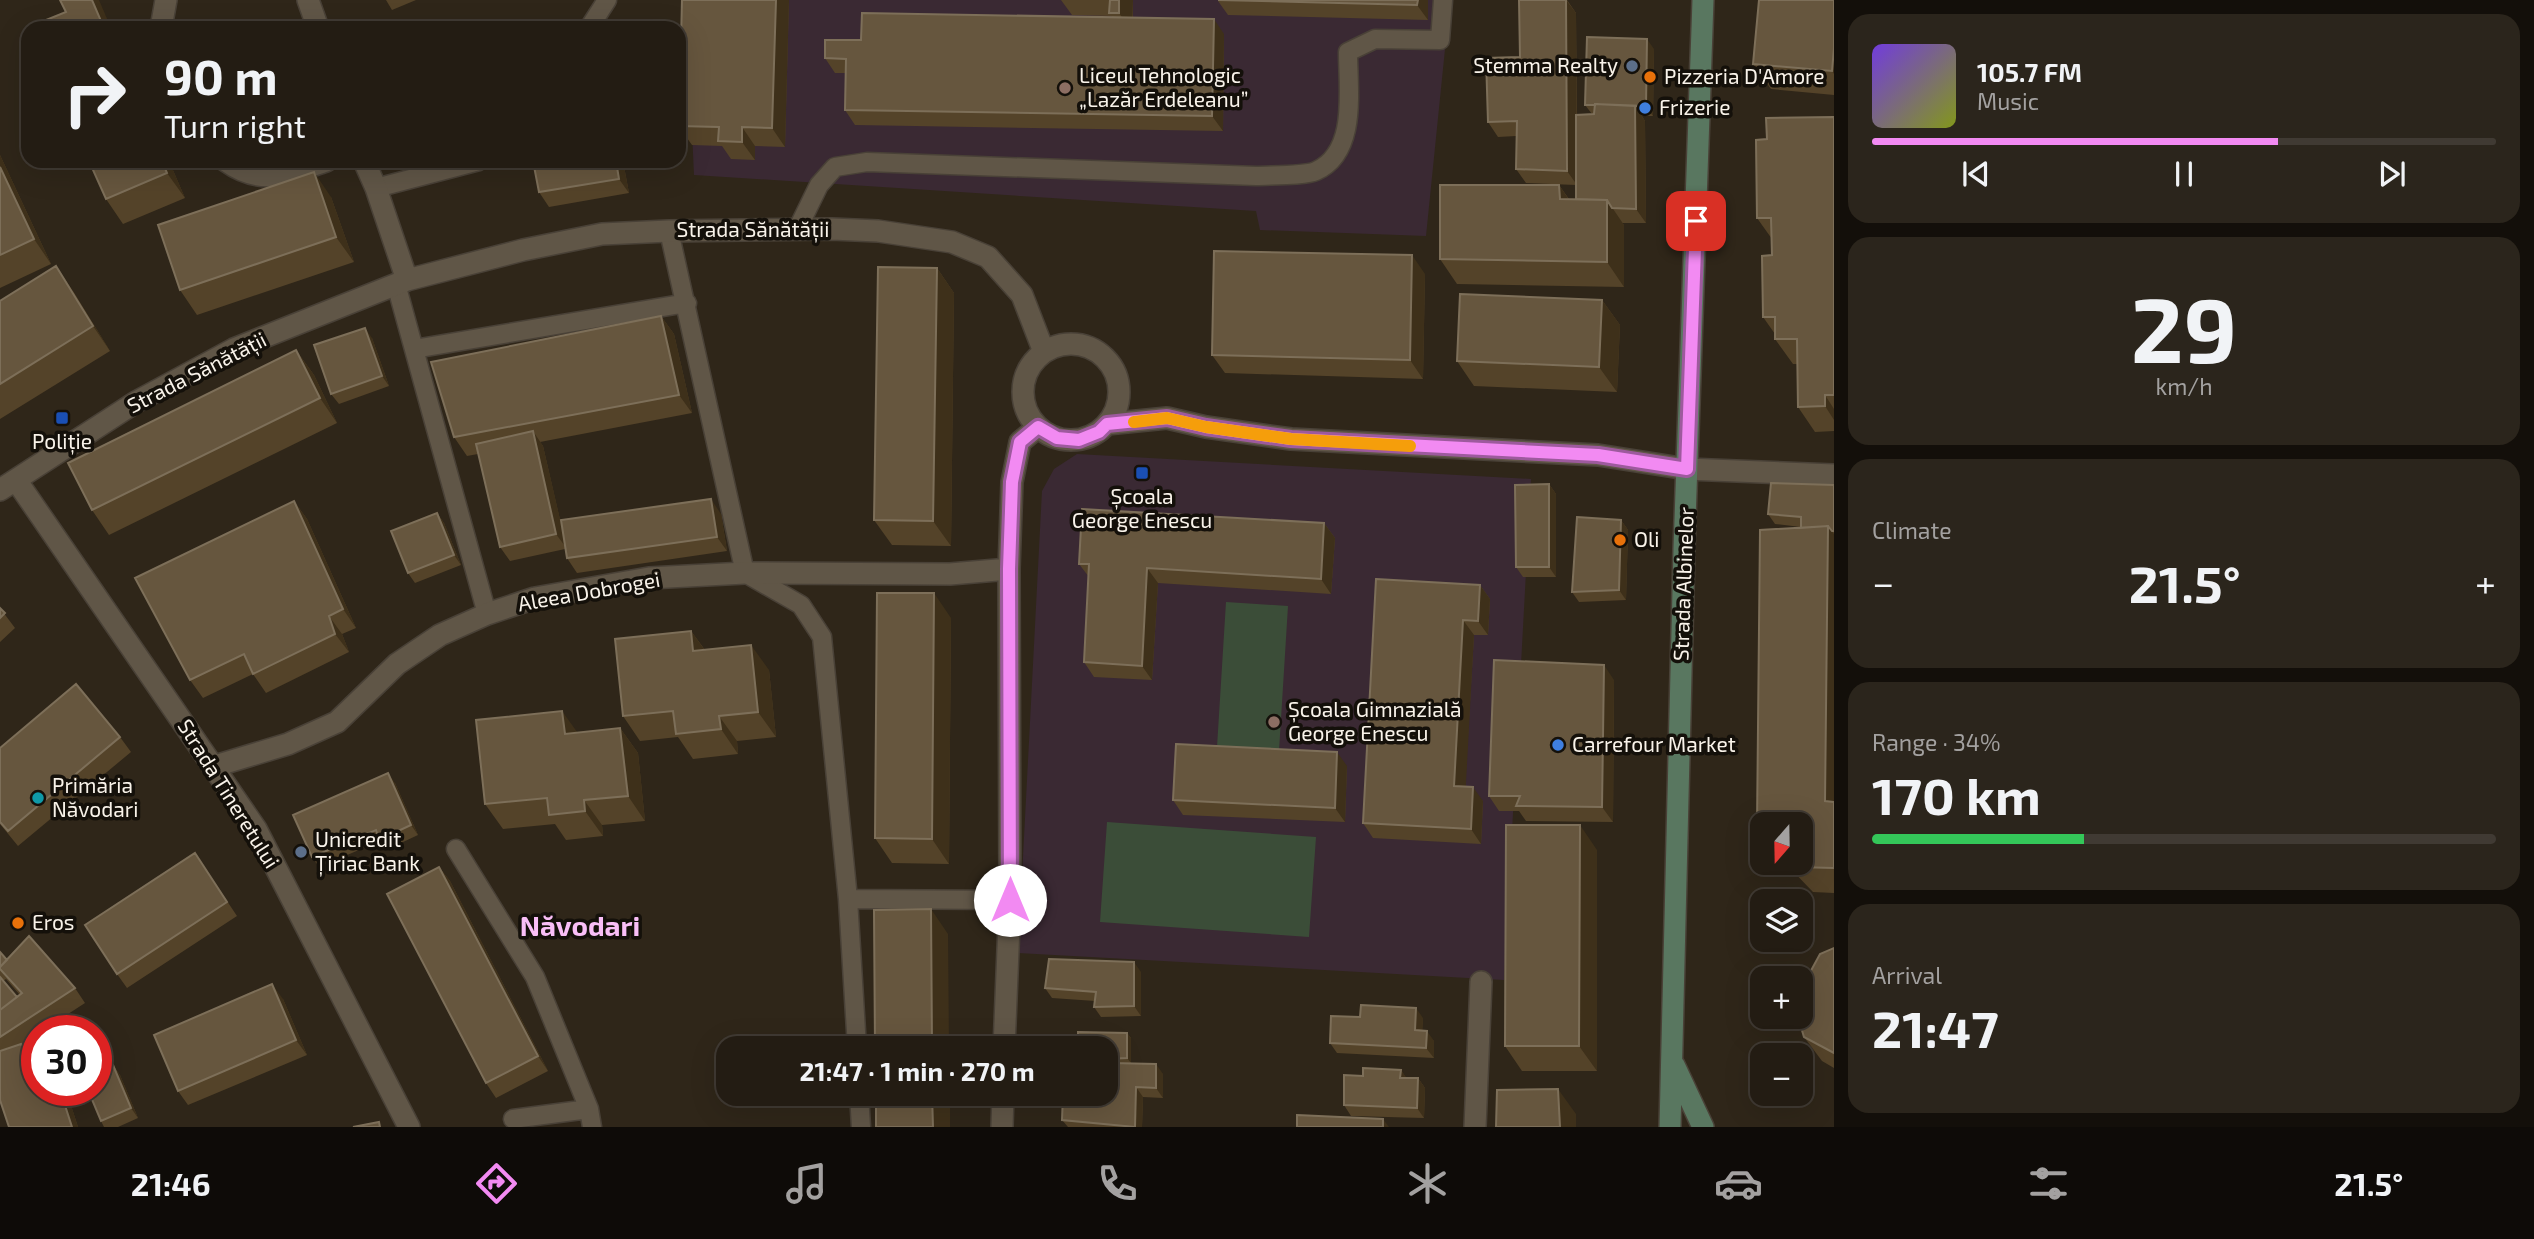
<!DOCTYPE html>
<meta charset="utf-8">
<style>
body{margin:0;font-family:"Exo 2",sans-serif;background:#2b251c;color:#f1f3f6;height:100vh;display:flex;flex-direction:column;font-size:26px;white-space:nowrap}
*{box-sizing:border-box;margin:0}
p{font-size:23px;color:#a3a1a0}
.icon{flex:none;width:38px;height:38px;fill:none;stroke:currentColor;stroke-width:2;stroke-linecap:round;stroke-linejoin:round}
.map{position:relative;flex:1;overflow:hidden}
.details{display:flex;flex-direction:column;gap:14px;padding:14px;background:#130f0a;width:700px}
.details>*{flex:none}
.hud{position:absolute;left:21px;top:21px;width:665px;height:147px;border-radius:21px;box-shadow:0 7px 28px #0002,0 0 0 2px #403a33;background:#231c13;color:#f1f3f6;overflow:hidden}
.needle{width:46px;rotate:200deg}
.tools{position:absolute;left:1750px;top:812px;display:grid;gap:14px}
.tools a{display:grid;place-items:center;width:63px;height:63px;border-radius:14px;background:#231c13;box-shadow:0 7px 28px #0002,0 0 0 2px #403a33;font-size:35px}
.speed{position:absolute;left:21px;top:1015px;display:flex;gap:14px;font-size:35px;font-weight:700;text-align:center}
.speed>*{display:grid;place-content:center;width:91px;height:91px;border-radius:50%;background:#231c13;box-shadow:0 7px 28px #0002,0 0 0 2px #403a33;line-height:1}
.speed .limit{border:10px solid #d22;background:#fff;color:#111}
.pin{position:absolute;display:grid;place-items:center;width:60px;height:60px;color:#fff;margin:-30px;border-radius:14px;box-shadow:0 4px 10px #0006}
.me{position:absolute;width:77px;margin:-38px;rotate:0deg;stroke-linejoin:round;filter:drop-shadow(0 0 5px #0008)}
.turn{display:flex;align-items:center;gap:24px;height:147px;padding:0 28px;font-size:32px}
.turn .icon{width:91px;height:91px;stroke-width:2.5}
.turn b{display:block;font-size:49px;line-height:60px}
.big{font-size:52px;font-weight:700;line-height:1.1}
.details .card{flex:1;display:flex;flex-direction:column;justify-content:center;gap:10px;min-width:0;padding:0 24px;border-radius:21px;background:#2b251c}
.details .dial{align-items:center;gap:0}
.dial b{font-size:91px;line-height:1}
.song{display:flex;align-items:center;gap:21px}
.cover{width:84px;height:84px;border-radius:10px;background:linear-gradient(135deg,hsl(260 70% 55%),hsl(70 70% 35%))}
.played{height:7px;border-radius:4px;background:linear-gradient(90deg,#f28af2 65%,#403a33 65%)}
.keys{display:flex;justify-content:space-around;direction:ltr}
.heat{display:flex;justify-content:space-between;align-items:center;font-size:38px;direction:ltr}
.charge{height:10px;border-radius:5px;background:linear-gradient(90deg,#34c759 34%,#403a33 0)}
.trip{position:absolute;left:716px;top:1036px;width:402px;height:70px;border-radius:21px;background:#231c13;box-shadow:0 7px 28px #0002,0 0 0 2px #403a33;font-weight:700;line-height:70px;text-align:center}
.tab-bar{display:flex;height:112px;justify-content:space-around;align-items:center;background:#0e0b08;color:#a3a1a0}
.tab-bar .icon{width:49px;height:49px}
.tab-bar .active{color:#f28af2}
.tab-bar b{font-size:32px;color:#f1f3f6}
main{display:flex;flex:1;min-height:0}
.map>svg:first-child{display:block}
.education{fill:#3a2933}
.green{fill:#3b4d38}
.lines{fill:none;stroke-linecap:round;stroke-linejoin:round}
.lane-casing{stroke:#494137;stroke-width:21}
.street-casing{stroke:#494137;stroke-width:24}
.secondary-casing{stroke:#494137;stroke-width:24}
.lane{stroke:#605647;stroke-width:18}
.street{stroke:#605647;stroke-width:21}
.secondary{stroke:#597760;stroke-width:21}
.wall{fill:#544329;fill-rule:evenodd}
.shaded-wall{fill:#3e301a}
.building{fill:#66563e;stroke:#7d6f59;stroke-width:2}
.route-casing{stroke:#9d5a9d;stroke-width:18}
.route{stroke:#f28af2;stroke-width:12}
.slow{stroke:#f59e0b;stroke-width:12}
.service-dot{fill:#5c6f8a;stroke:#14100a;stroke-width:2.5}
.food-dot{fill:#e8710a;stroke:#14100a;stroke-width:2.5}
.education-dot{fill:#8d6e63;stroke:#14100a;stroke-width:2.5}
.shop-dot{fill:#3f7fe0;stroke:#14100a;stroke-width:2.5}
.transit-dot{fill:#1a4fb4;stroke:#14100a;stroke-width:2.5}
.culture-dot{fill:#0f9aa8;stroke:#14100a;stroke-width:2.5}
.labels{text-anchor:middle;stroke-width:7;stroke-linejoin:round;paint-order:stroke}
.poi-label{font-size:21px;fill:#f9f3ea;stroke:#14100a;text-anchor:start}
.street-label{font-size:21px;fill:#f9f3ea;stroke:#14100a}
.district-label{font-size:28px;font-weight:bold;fill:#f9bef7;stroke:#14100a}
</style>
<main>
<div class="map">
<svg width="1834" height="1127" viewBox="0 0 1834 1127">
<rect width="100%" height="100%" fill="#2f2619"/>
<path class="education" d="M686 0H1450L1426 236 1260 230 1256 211 694 175Z
M1077 454 1531 479 1504 980 1018 953 1042 491 1054 469Z"/>
<path class="green" d="M1226 602 1288 606 1279 751 1217 747Z
M1107 822 1316 837 1309 937 1100 922Z"/>
<g class="lines">
<g class="lane-casing">
<path id="lane" d="M589 28 607 0
M376 188 479 161
M798 228 819 185 835 167 867 162 1256 176C1270 175 1305 176 1316 171 1358 152 1348 90 1348 52L1375 39 1440 40 1443 0
M669 231 745 573 801 605 822 637 848 899 857 1048
M396 284 487 614
M414 349 687 303
M456 849 535 977 589 1109 592 1127
M848 899 1010 900
M859 1094 861 1127
M513 1119 589 1109"/>
</g>
<g class="street-casing">
<path id="street" d="M308 0 318 28
M161 28 166 0
M226 161C262 187 289 173 326 161
M364 161 376 188 407 280
M1023 392a48 48 0 1 1 96 0a48 48 0 1 1-96 0Z
M1107 424 1167 418 1206 427 1291 439 1598 455 1687 469 1834 475
M16 480 256 829 409 1127
M0 490 136 402 234 349 407 280 523 250 602 234 669 231 832 229 878 231 952 242 988 257 1022 295 1044 352
M215 766 288 744 337 722 397 664 440 635 487 614 535 598 649 578 745 573 950 574 1009 569
M1004 1048 1010 900 1009 569 1012 482 1020 442 1038 427
M1002 1127 1003 1094
M1475 1127 1481 982"/>
</g>
<g class="secondary-casing">
<path id="secondary" d="M1674 1065 1703 1127
M1670 1127 1684 549 1703 0"/>
</g>
<use href="#lane" class="lane"/>
<use href="#street" class="street"/>
<use href="#secondary" class="secondary"/>
</g>
<path class="wall" d="M386 0H416L392 10Z
M789 0 785 147 755 146V160L731 159 722 146 692 145 679 127Z
M1061 0H1133V17L1224 34 1223 131 855 125 845 110V73H835L825 58 861 40 1112 17 1111 16 1072 15Z
M1428 0V20L1228 15 1218 1Z
M1519 0H1567L1576 13 1577 115 1592 114 1585 105 1654 49 1653 116H1642L1645 121 1646 223H1622L1624 225V287L1457 284 1440 259 1559 185 1569 199H1576V185L1526 183 1516 169V136L1498 137 1488 122 1520 57Z
M1834 0V95L1771 89 1753 64Z
M1834 117V431L1815 432 1798 407 1797 364H1793L1775 339V334L1763 317 1772 255V239L1757 218 1767 139Z
M0 155 51 264 0 288Z
M169 161 185 198 123 224 106 199Z
M433 161H445L435 165Z
M533 161H623L629 193 549 207 539 192Z
M331 197 354 262 197 315 180 290Z
M937 268 954 293 951 546 892 545 874 520Z
M1425 274 1423 379 1225 373 1212 355Z
M73 291 110 351 0 419V301Z
M1602 300 1620 325 1617 392 1474 386 1457 361Z
M661 316 674 334 692 413 540 442 543 446 563 533 721 514 727 551 577 573 567 558 565 549 510 561 500 547 478 454 467 456 454 437Z
M372 338 389 386 339 404 331 394Z
M296 350 314 375 337 423 109 535 92 510Z
M1549 484 1556 494V577H1523L1516 567Z
M1834 485V893L1813 892 1785 863H1801L1762 824V834L1757 826 1801 527 1775 524 1768 514Z
M294 501 307 519 356 628 342 634 349 652 266 693 253 674 203 698 190 680Z
M437 513 444 523 461 565 415 583 408 573Z
M1621 520 1628 530 1626 600 1579 602 1572 592Z
M1324 523 1335 538 1331 594 1158 583 1152 680 1094 677 1084 662 1089 577 1079 564Z
M1480 585 1490 599 1488 635H1474L1465 787 1483 801 1481 844 1373 838 1363 823Z
M0 608 15 628 0 642Z
M951 618 949 864 892 863 875 838Z
M691 631 705 650 769 670 776 737 737 741 738 754 693 759 678 737 640 741 623 716Z
M1614 680 1613 822 1526 821 1519 811H1499L1489 796Z
M620 728 638 753 645 821 602 825 603 836 566 840 555 824 503 829 485 804 578 733Z
M120 737 131 752 18 846 0 824V748Z
M1347 766 1345 822 1183 815 1173 800Z
M395 783 418 835 386 850 380 841 319 867 312 857Z
M1597 850V1071H1522L1505 1046Z
M195 853 237 916 127 988 117 974Z
M439 867 450 881 548 1071 496 1098 486 1083Z
M1834 948V1068L1822 1061 1804 1037Z
M0 952 7 960 75 988 85 1003 42 1031H37V1034L21 1045 30 1056 66 1090 78 1127H9L0 1100ZM6 979 20 995 17 997 3 981Z
M1141 972V1016L1101 1017 1094 1007 1095 1001 1052 998 1045 988Z
M283 999 307 1055 188 1105 178 1091Z
M1360 1017 1423 1018 1422 1031 1434 1041V1058L1337 1053 1330 1043Z
M1127 1033 1131 1038V1063L1163 1074V1098L1143 1097 1142 1127H1068L1062 1120 1110 1082 1111 1064H1106V1048Z
M113 1065 120 1075 138 1118 118 1127H104L101 1121Z
M1401 1070 1406 1078H1418L1425 1088 1424 1118 1351 1116 1344 1105 1363 1076Z"/>
<path class="shaded-wall" d="M92 0H99L111 28H104Z
M776 0H789L785 147 772 128Z
M1119 0H1133L1132 32 1119 13Z
M1418 0H1428V20L1417 5Z
M1566 0 1576 13 1577 185 1567 171Z
M1214 19 1224 34 1223 131 1212 116Z
M1647 39 1654 49 1653 116 1646 106Z
M1834 48V74L1832 71Z
M1635 106 1645 121 1646 223 1636 209Z
M742 127 755 146V160L742 142Z
M0 155 51 264 34 239 0 167Z
M162 161H169L185 198 167 173Z
M616 161H623L629 193 619 179Z
M314 172 331 197 354 262 336 237Z
M1559 185 1576 210 1560 199Z
M1607 200 1624 225V287L1607 262Z
M1412 255 1425 274 1423 379 1410 360Z
M56 266 73 291 110 351 93 326Z
M937 268 954 293 951 546 933 521Z
M1602 300 1620 325 1617 392 1599 367Z
M661 316 674 334 692 413 679 395Z
M365 328 372 338 389 386 382 376Z
M296 350 314 375 337 423 320 398Z
M1825 395 1834 409V420L1825 406Z
M533 431 543 446 567 549 556 534Z
M1549 484 1556 494V577L1549 567Z
M711 499 721 514 727 551 717 537Z
M294 501 307 519 356 628 343 609Z
M437 513 444 523 461 565 454 555Z
M1621 520 1628 530 1626 600 1619 590Z
M1324 523 1335 538 1331 594 1321 579Z
M1828 526 1834 534V814L1825 801Z
M1147 568 1158 583 1152 680 1142 666Z
M1480 585 1490 599 1488 635 1478 621Z
M934 593 951 618 949 864 932 839Z
M329 616 342 634 349 652 335 634Z
M1463 620 1474 635 1465 801 1454 786Z
M691 631 709 656 693 651Z
M751 645 769 670 776 737 758 712Z
M1604 665 1614 680 1613 822 1602 807Z
M562 711 580 736 565 734Z
M719 716 737 741 738 754 721 729Z
M620 728 638 753 645 821 628 796Z
M1337 752 1347 766 1345 822 1335 808Z
M388 773 395 783 418 835 411 825Z
M1473 787 1483 801 1481 844 1471 829Z
M584 800 602 825 603 836 585 811Z
M1580 825 1597 850V1071L1579 1046Z
M439 867 450 881 548 1071 538 1056Z
M931 909 948 934 949 1048H932Z
M1134 962 1141 972V1016L1134 1006Z
M272 984 283 999 307 1055 296 1040Z
M1416 1008 1423 1018 1422 1040 1415 1030Z
M1427 1031 1434 1041V1058L1426 1048Z
M1127 1033 1131 1038V1063L1127 1058Z
M1156 1064 1163 1074V1098L1156 1088Z
M113 1065 120 1075 138 1118 131 1108Z
M1401 1070 1408 1080 1400 1078Z
M1418 1078 1425 1088 1424 1118 1417 1108Z
M1136 1087 1143 1097 1142 1127H1135Z
M1558 1089 1576 1114V1127H1560Z
M60 1090H66L78 1127H72Z
M932 1094H950V1127H933Z
M1383 1119 1389 1127H1383Z"/>
<path class="building" d="M60 0H92L104 28H32L31 26 66 12Z
M682 0H776L772 128 742 127V142L718 141 719 127 679 126Z
M1110 0H1119V13H1109Z
M1218 0H1418L1417 5Z
M1519 0H1566L1567 171 1516 169 1517 121 1488 122 1486 58 1520 57Z
M1759 0H1834V48L1832 71 1753 64Z
M862 13 1214 19 1212 116 845 110 846 59 825 58V40H861Z
M1587 37 1647 39 1646 106 1595 104V105H1585Z
M1595 104 1635 106 1636 209 1612 208 1607 200 1576 199V115L1594 114Z
M1834 117V395H1825V406L1798 407 1797 339H1775V317H1763L1762 256 1772 255 1771 218H1757L1756 140 1767 139 1766 118Z
M89 161H162L167 173 106 199Z
M533 161H616L619 179 539 192Z
M0 167 34 239 0 255Z
M314 172 336 237 180 290 158 225Z
M1440 185H1559L1560 199 1607 200V262L1440 259Z
M1214 251 1412 255 1410 360 1212 355Z
M56 266 93 326 0 384V301Z
M878 267 937 268 933 521 874 520Z
M1460 294 1602 300 1599 367 1457 361Z
M661 316 679 395 454 437 431 362Z
M365 328 382 376 331 394 314 345Z
M296 350 320 398 92 510 68 463Z
M533 431 556 534 500 547 476 444Z
M1771 483 1834 485V531H1832L1828 526 1801 528V517L1768 514Z
M1549 484V567H1516L1515 485Z
M711 499 717 537 567 558 561 520Z
M294 501 343 609 329 616 335 634 253 674 244 654 190 680 135 578Z
M1082 509 1324 523 1321 579 1147 568 1142 666 1084 662 1089 564H1079Z
M437 513 454 555 408 573 391 531Z
M1577 517 1621 520 1619 590 1572 592Z
M1828 526 1825 801 1834 802V868L1796 867 1792 863H1801V824H1762V832L1757 826 1760 530Z
M1376 579 1480 585 1478 621 1463 620 1454 786 1473 787 1471 829 1363 823Z
M877 593H934L932 839 875 838Z
M0 608 5 613 0 618Z
M691 631 693 651 751 645 758 712 719 716 721 729 676 734 673 711 623 716 615 639Z
M1494 660 1604 665 1602 807 1516 806 1520 796H1489Z
M76 684 120 737 8 831 0 822V748Z
M562 711 565 734 620 728 628 796 584 800 585 811 549 815 547 798 485 804 476 720Z
M1176 744 1337 752 1335 808 1173 800Z
M388 773 411 825 379 840 376 830 312 857 293 815Z
M1506 825H1580L1579 1046H1505Z
M195 853 227 902 117 974 85 925Z
M439 867 538 1056 486 1083 387 894Z
M931 909 932 1048H875L874 910Z
M29 936 75 988 0 1037V1010L22 993 0 969V967Z
M1834 948V1053L1804 1037 1798 1017H1801V989L1820 954Z
M0 952 7 960 0 967Z
M1049 959 1134 962V1006L1094 1007 1096 992 1045 988Z
M0 977 17 997 0 1010Z
M272 984 296 1040 178 1091 154 1035Z
M1361 1005 1416 1008 1415 1030 1427 1031 1426 1048 1330 1043 1331 1016 1360 1017Z
M1078 1032 1127 1033V1058L1106 1059V1048H1078Z
M21 1044 27 1058 37 1054V1090H60L72 1127H9L0 1100V1051Z
M1111 1063 1156 1064V1088L1136 1087 1135 1127 1062 1120 1063 1094H1106V1082H1110Z
M113 1065 131 1108 101 1121 88 1090H96V1072Z
M1363 1068 1401 1070 1400 1078H1418L1417 1108 1344 1105V1075L1363 1076Z
M1558 1089 1560 1127H1496L1497 1090Z
M876 1094H932L933 1127H876Z
M1297 1115 1383 1119V1127H1297Z
M379 1122 380 1127H353Z"/>
<g class="lines">
<g class="route-casing">
<path id="route" d="M1010 900 1009 569 1012 482 1020 442 1038 427 1057 438 1079 440 1099 432 1107 424 1167 418 1206 427 1291 439 1598 455 1687 469 1696 221"/>
</g>
<use href="#route" class="route"/>
<path class="slow" d="M1134 422 1167 418 1206 427 1291 439 1410 446"/>
</g>
<g class="service-dot">
<circle cx="1632" cy="66" r="7"/>
<circle cx="301" cy="852" r="7"/>
</g>
<g class="food-dot">
<circle cx="1650" cy="77" r="7"/>
<circle cx="1620" cy="540" r="7"/>
<circle cx="18" cy="923" r="7"/>
</g>
<g class="education-dot">
<circle cx="1065" cy="88" r="7"/>
<circle cx="1274" cy="722" r="7"/>
</g>
<g class="shop-dot">
<circle cx="1645" cy="108" r="7"/>
<circle cx="1558" cy="745" r="7"/>
</g>
<g class="transit-dot">
<rect x="55" y="411" width="14" height="14" rx="3.5"/>
<rect x="1135" y="466" width="14" height="14" rx="3.5"/>
</g>
<circle class="culture-dot" cx="38" cy="798" r="7"/>
<g class="labels">
<g class="poi-label">
<text x="1618" y="73" text-anchor="end">Stemma Realty</text>
<text x="1079" y="83">Liceul Tehnologic<tspan x="1079" dy="24">„Lazăr Erdeleanu”</tspan></text>
<text x="1664" y="84">Pizzeria D'Amore</text>
<text x="1659" y="115">Frizerie</text>
<text x="62" y="449" text-anchor="middle">Poliție</text>
<text x="1142" y="504" text-anchor="middle">Școala<tspan x="1142" dy="24">George Enescu</tspan></text>
<text x="1634" y="547">Oli</text>
<text x="1288" y="717">Școala Gimnazială<tspan x="1288" dy="24">George Enescu</tspan></text>
<text x="1572" y="752">Carrefour Market</text>
<text x="52" y="793">Primăria<tspan x="52" dy="24">Năvodari</tspan></text>
<text x="315" y="847">Unicredit<tspan x="315" dy="24">Țiriac Bank</tspan></text>
<text x="32" y="930">Eros</text>
</g>
<g class="street-label">
<text x="753" y="237">Strada Sănătății</text>
<text transform="translate(197 373) rotate(-27)" y="7">Strada Sănătății</text>
<text transform="translate(1684 584) rotate(-88)" y="7">Strada Albinelor</text>
<text transform="translate(589 592) rotate(-10)" y="7">Aleea Dobrogei</text>
<text transform="translate(228 794) rotate(58)" y="7">Strada Tineretului</text>
</g>
<g class="district-label">
<text x="580" y="936">Năvodari</text>
</g>
</g>
</svg>
<div class="tools">
<a><svg class="needle" viewBox="-14 -14 28 28"><path d="M0-13l5 13h-10z" fill="#e53935"/><path d="M0 13l5-13h-10z" fill="#a3a1a0"/></svg></a>
<a><svg class="icon" aria-label="layers" viewBox="0 0 24 24"><path d="M12 4l9 5-9 5-9-5zM3 14l9 5 9-5"/></svg></a>
<a>+</a>
<a>−</a>
</div>
<div class="speed"><div class="limit">30</div></div>
<div class="pin" style="left:1696px;top:221px;background:#d93025"><svg class="icon" aria-label="arrive" viewBox="0 0 24 24"><path d="M6 21V4h12l-3 4 3 4H6"/></svg></div>
<svg class="me" style="left:1010px;top:900px" viewBox="-20 -20 40 40"><circle r="19" fill="#fff"/><path d="M0-13L10 11 0 6-10 11z" fill="#f28af2"/></svg>
<div class="trip">21:47 · 1 min · 270 m</div>
<div class="hud">
<div class="turn"><svg class="icon" aria-label="right" viewBox="0 0 24 24"><path d="M7 20v-9h11M14 6l5 5-5 5"/></svg><div><b>90 m</b>Turn right</div></div>
</div>
</div>
<section class="details">
<div class="card">
<div class="song"><i class="cover"></i><div><b>105.7 FM</b><p>Music</p></div></div>
<div class="played"></div>
<div class="keys"><svg class="icon" aria-label="previous" viewBox="0 0 24 24"><path d="M18 5L8 12l10 7zM5 5v14"/></svg><svg class="icon" aria-label="pause" viewBox="0 0 24 24"><path d="M8 5v14M16 5v14"/></svg><svg class="icon" aria-label="next" viewBox="0 0 24 24"><path d="M6 5l10 7-10 7zM19 5v14"/></svg></div>
</div>
<div class="card dial"><b>29</b><p>km/h</p></div>
<div class="card"><p>Climate</p>
<div class="heat"><a>−</a><b class="big">21.5°</b><a>+</a></div>
</div>
<div class="card"><p>Range · 34%</p><b class="big">170 km</b><div class="charge"></div></div>
<div class="card"><p>Arrival</p><b class="big">21:47</b></div>
</section>
</main>
<nav class="tab-bar">
<b>21:46</b>
<svg class="icon active" aria-label="directions" viewBox="0 0 24 24"><path d="M12 3l9 9-9 9-9-9zM9 14v-3h6M13 9l2 2-2 2"/></svg>
<svg class="icon" aria-label="music" viewBox="0 0 24 24"><path d="M9 18V5l10-2v13"/><circle cx="6" cy="18" r="3"/><circle cx="16" cy="16" r="3"/></svg>
<svg class="icon" aria-label="phone" viewBox="0 0 24 24"><path d="M5 4h4l2 5-3 2q2 4 5 5l2-3 5 2v4C11 20 4 13 5 4z"/></svg>
<svg class="icon" aria-label="climate" viewBox="0 0 24 24"><path d="M12 3v18M4 7l16 10M4 17L20 7"/></svg>
<svg class="icon" aria-label="car" viewBox="0 0 24 24"><path d="M5 17H2v-5l4-1 3-4h7l3 4 3 1v5h-3M9 17h6M6 11h13"/><circle cx="7" cy="17" r="2"/><circle cx="17" cy="17" r="2"/></svg>
<svg class="icon" aria-label="filters" viewBox="0 0 24 24"><path d="M4 7h16M4 17h16"/><circle cx="9" cy="7" r="2"/><circle cx="15" cy="17" r="2"/></svg>
<b>21.5°</b>
</nav>
